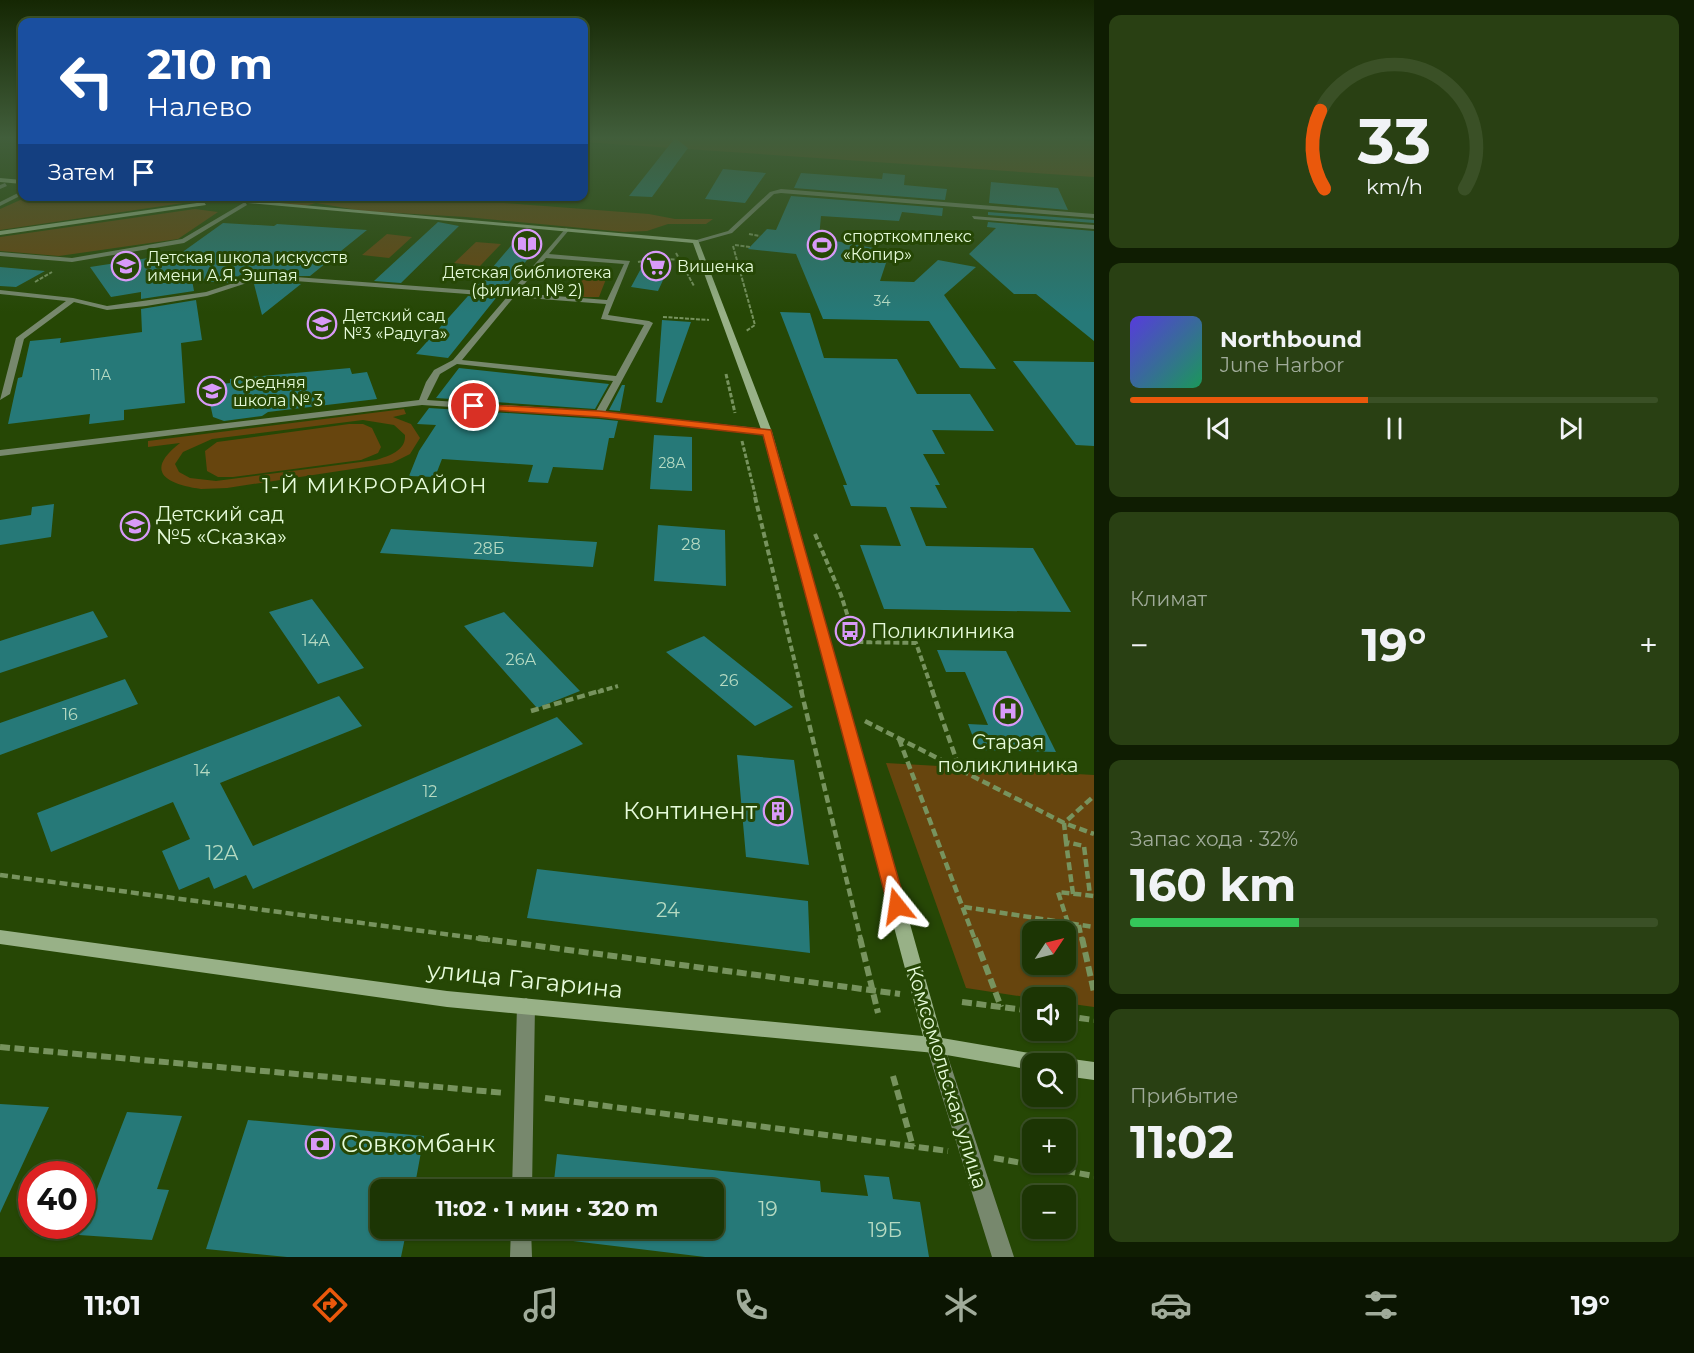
<!DOCTYPE html>
<html lang="ru">
<meta charset="utf-8">
<style>
body{margin:0;font-family:Montserrat,sans-serif;background:#294013;color:#f1f3f6;height:100vh;display:flex;flex-direction:column;font-size:22px;white-space:nowrap}
*{box-sizing:border-box;margin:0}
p{font-size:20px;color:#a0ab9a}
.icon{flex:none;width:33px;height:33px;fill:none;stroke:currentColor;stroke-width:2;stroke-linecap:round;stroke-linejoin:round}
.map{position:relative;flex:1;overflow:hidden}
.side{display:flex;flex-direction:column;gap:15px;padding:15px;background:#0f1d02;width:600px}
.side>*{flex:none}
.banner{position:absolute;left:18px;top:18px;width:570px;height:183px;border-radius:12px;box-shadow:0 2px 4px #0004,0 0 0 2px #3a5026;background:#1a4fa0;color:#fff;overflow:hidden}
.needle{width:39px;rotate:55deg}
.fabs{position:absolute;left:1022px;top:921px;display:grid;gap:12px}
.fabs a{display:grid;place-items:center;width:54px;height:54px;border-radius:12px;background:#1c3504;box-shadow:0 2px 4px #0004,0 0 0 2px #3a5026;font-size:30px}
.speed{position:absolute;left:18px;top:1161px;display:flex;gap:12px;font-size:30px;font-weight:700;text-align:center}
.speed>*{display:grid;place-content:center;width:78px;height:78px;border-radius:50%;background:#1c3504;box-shadow:0 2px 4px #0004,0 0 0 2px #3a5026;line-height:1}
.speed .limit{border:9px solid #d22;background:#fff;color:#111}
.pin{position:absolute;display:grid;place-items:center;width:51px;height:51px;color:#fff;margin:-26px;border:3px solid #fff;border-radius:50%;box-shadow:0 2px 6px #0007}
.me{position:absolute;width:66px;margin:-33px;rotate:345deg;stroke-linejoin:round;filter:drop-shadow(0 0 4px #0008)}
.turn{display:flex;align-items:center;gap:21px;height:126px;padding:0 30px;font-size:27px}
.turn .icon{width:78px;height:78px;stroke-width:2.5}
.turn b{display:block;font-size:42px;line-height:51px}
.then{display:flex;align-items:center;height:57px;padding:0 30px;background:#0003;gap:12px;font-size:22px}
.big{font-size:45px;font-weight:700;line-height:1.1}
.side .tile{flex:1;display:flex;flex-direction:column;justify-content:center;gap:9px;min-width:0;padding:0 21px;border-radius:12px;background:#294013}
.side .dial{align-items:center;gap:0}
.dial svg{height:156px;overflow:visible;fill:none;stroke:#3a5026;stroke-width:7;stroke-linecap:round;text-anchor:middle}
.dial text{fill:#f1f3f6;stroke:none}
.song{display:flex;align-items:center;gap:18px}
.cover{width:72px;height:72px;border-radius:9px;background:linear-gradient(135deg,hsl(250 70% 55%),hsl(150 70% 35%))}
.played{height:6px;border-radius:3px;background:linear-gradient(90deg,#ea580c 45%,#3a5026 45%)}
.keys{display:flex;justify-content:space-around;direction:ltr}
.heat{display:flex;justify-content:space-between;align-items:center;font-size:33px;direction:ltr}
.charge{height:9px;border-radius:4px;background:linear-gradient(90deg,#34c759 32%,#3a5026 0)}
.trip{position:absolute;left:370px;top:1179px;width:354px;height:60px;border-radius:12px;background:#1c3504;box-shadow:0 2px 4px #0004,0 0 0 2px #3a5026;font-weight:700;line-height:60px;text-align:center}
.dock{display:flex;height:96px;justify-content:space-around;align-items:center;background:#0b1502;color:#a0ab9a}
.dock .icon{width:42px;height:42px}
.dock .selected{color:#ea580c}
.dock b{font-size:27px;color:#f1f3f6}
main{display:flex;flex:1;min-height:0}
.map>svg:first-child{display:block}
.green{fill:#67450e;fill-rule:evenodd}
.building{fill:#267978}
.lines{fill:none;stroke-linecap:round;stroke-linejoin:round}
.path-far5{stroke:#77935e;stroke-width:1.5;stroke-dasharray:3 1.5;stroke-linecap:butt}
.path-far4{stroke:#77935e;stroke-width:2;stroke-dasharray:4 1.5;stroke-linecap:butt}
.path-far3{stroke:#77935e;stroke-width:3;stroke-dasharray:4.5 2;stroke-linecap:butt}
.path-far2{stroke:#77935e;stroke-width:4;stroke-dasharray:6 3;stroke-linecap:butt}
.path-far1{stroke:#77935e;stroke-width:4.5;stroke-dasharray:8 4;stroke-linecap:butt}
.path{stroke:#77935e;stroke-width:6;stroke-dasharray:10 4.5;stroke-linecap:butt}
.lane{fill:#77886d;fill-rule:evenodd}
.street{fill:#77886d;fill-rule:evenodd}
.secondary{fill:#98b187;fill-rule:evenodd}
.route{fill:#ea580c;stroke:#983908;stroke-width:1.5}
.labels{text-anchor:middle;stroke-width:6;stroke-linejoin:round;paint-order:stroke}
.far-number-label{font-size:14px;fill:#b6dac2}
.far-poi-label{font-size:16px;fill:#e6fbda;stroke:#264705;text-anchor:start}
.number-label{font-size:16px;fill:#b6dac2}
.poi-label{font-size:20px;fill:#e6fbda;stroke:#264705;text-anchor:start}
.near-number-label{font-size:20px;fill:#b6dac2}
.street-label{font-size:20px;fill:#e6fbda;stroke:#264705}
.neighbourhood-label{font-size:21px;letter-spacing:1.5px;fill:#e6fbda;stroke:#264705}
.near-poi-label{font-size:24px;fill:#e6fbda;stroke:#264705;text-anchor:end}
.near-street-label{font-size:24px;fill:#e6fbda;stroke:#264705}
</style>
<main>
<div class="map">
<svg width="1094" height="1257" viewBox="0 0 1094 1257">
<rect width="100%" height="100%" fill="#264705"/>
<path class="green" d="M584 137H1035L1094 141V177L584 142Z
M144 197 190 202 0 230V209L27 197Z
M244 197H346L492 202 649 214 675 219H713L706 224H668L647 231 624 232 466 217 363 211 316 203 305 206 242 202 248 197Z
M195 209 218 212 178 239 59 256 0 251V237Z
M387 234 412 237 389 258 362 255Z
M476 242 501 244 480 266 454 263Z
M608 274 599 297H582L568 283Z
M404 409 406 414 393 417 411 424 420 438 410 454 392 463 227 488 201 489C165 484 144 471 180 443L148 447V441ZM363 420 394 425 405 435C406 451 389 456 376 460L216 481 190 478 179 472 175 464 183 452 212 439Z
M349 424H363L372 428 381 447 378 453 361 460 233 477H218L207 471 205 451 217 442Z
M886 763 1094 775V1007L1065 1003V998H1032L966 988ZM1032 932H1065V964H1032Z"/>
<path class="building" d="M675 138 688 148 652 197 629 196Z
M723 169 766 173 745 203 705 199Z
M801 173 882 179 883 173 905 175 904 185 947 189 945 200 794 188Z
M991 182 1058 188 1068 210 989 203Z
M791 196 943 208 942 216 902 212 899 221 821 216 819 238 890 251 880 281 914 282 938 260 976 267 944 295 996 369 960 368 929 321 823 319 796 254 748 249 767 229 776 230Z
M988 212 1094 220V223L988 215Z
M438 222 459 226 401 283 374 281Z
M988 222 1094 231V341L1036 294H1014L969 254 996 228 987 227Z
M223 223 274 226 277 224 367 230 310 276H252L250 269 227 283 192 280 194 291 141 299V292L111 297 90 267 155 257 163 266Z
M515 241 540 243 504 290 475 288Z
M644 263 670 265 658 291 631 287Z
M0 267 45 271 16 287 0 286Z
M282 282 301 284 262 315 254 284Z
M468 296 496 298 448 358 416 354Z
M196 300 202 340 181 343 185 403 124 410V420L89 424 90 414 8 424 18 378 22 377 30 341 61 338 60 343 142 332 141 309Z
M780 312 810 313 824 358 897 359 917 394H970L994 431 932 430 945 454H923L940 485H935L947 508 910 507 926 546 1033 548 1071 612 884 609 860 545 901 546 886 507 851 506 843 485H847Z
M662 320 691 322 662 403 656 402Z
M1013 361 1094 362V446L1076 445Z
M350 368 352 374 367 372 377 399 268 412 262 416 224 421 213 417 206 386 230 383V379Z
M459 368 609 384 595 409 436 398Z
M622 385H625L620 411 609 410Z
M429 408 599 419 618 421 614 438H609L603 470 553 467 548 483 528 482 533 465 442 459 435 477 409 476 419 451 436 425 417 424Z
M654 435 692 437V491L650 489Z
M54 504 51 537 0 545V520L31 515 32 507Z
M658 525 725 530 726 586 654 581Z
M391 529 597 542 593 567 380 553Z
M312 599 364 668 318 684 269 612Z
M93 611 108 637 0 673V641Z
M504 612 580 691 537 708 464 626Z
M704 636 793 707 755 726 666 652Z
M937 650 1006 651 1056 752 978 750 968 724 988 725 965 672H946Z
M125 679 138 704 0 755V723Z
M339 696 362 726 220 783 253 846 557 717 583 744 253 889 246 875 214 889 209 877 179 890 162 851 190 839 173 802 51 852 37 813Z
M737 755 794 760 809 865 746 857Z
M537 869 808 901 810 953 527 918Z
M0 1104 49 1107 0 1213Z
M127 1112 182 1116 157 1189 169 1190 152 1240 79 1235Z
M248 1120 424 1136 414 1190H381V1228H407L401 1257H287L206 1249Z
M557 1154 820 1181 821 1192 868 1196 864 1175 889 1177 893 1199 920 1202 929 1257H705L573 1241 574 1228H714V1190H553Z"/>
<g class="lines">
<path class="path-far5" d="M1070 137 1094 138
M127 196 138 198"/>
<path class="path-far4" d="M749 234 760 236
M735 245 750 247
M733 246 755 325 746 331
M676 253 694 286
M638 262 658 258 679 260
M35 282 52 272
M663 317 709 320"/>
<path class="path-far3" d="M726 374 735 413
M742 441 756 498"/>
<path class="path-far2" d="M755 497 802 692
M815 534 841 595 856 642 916 643 933 692
M598 692 618 686"/>
<path class="path-far1" d="M801 690 861 940
M932 690 960 770
M531 711 603 690
M865 721 1064 823 1094 834
M899 739 975 940
M1066 842 1064 823 1094 796
M0 875 490 940
M1073 894 1066 842 1084 846 1090 895
M964 907 1094 927
M1068 923 1058 892 1094 896
M1079 925 1082 940"/>
<path class="path" d="M478 938 900 994
M860 938 878 1013
M975 938 1001 1007
M1082 938 1094 992
M962 1002 1032 1011
M1065 1016 1094 1020
M0 1047 505 1093
M893 1076 913 1147
M545 1098 948 1151
M994 1158 1094 1176"/>
<path class="lane" d="M245 202 247 205 184 243 72 262 0 256V252L72 258 182 239Z
M972 216 1094 225V229L974 219Z
M566 228 569 230 549 254 630 261 608 315 649 321 653 323 605 412 767 429 770 430V434L599 417 422 405 0 456V450L419 400 426 382 434 370 453 360 507 297 282 280 250 282 207 296 146 306 107 310 74 302 24 339 10 394 0 400 16 338 66 301 0 294V290L73 298 107 306 206 292 249 278 282 276 510 293ZM546 258 624 264 607 300 517 293ZM514 297 606 304 601 319 644 325 616 376 462 360ZM457 364 613 381 596 411 427 400 440 374Z"/>
<path class="street" d="M5 183 7 186 0 189V185Z
M781 189 1094 214V218L781 193 774 194 732 233 696 243 693 241 728 231 770 192Z
M22 191V195L0 206V202Z
M526 998 532 1001 535 1006 532 1190H512L517 1006 520 1001Z
M935 1037 941 1039 944 1045 1014 1257H992L926 1045 929 1039Z
M511 1228H531L532 1257H510Z"/>
<path class="secondary" d="M0 178 22 180V184L0 182Z
M171 196H199L698 240 772 432 942 1038 1047 1056 1054 1058 1056 1064H1032V1070L935 1053 447 1007 0 944V930L447 991 923 1036 762 432 693 243Z
M204 202 206 205 0 235V231Z
M1065 1058 1094 1062V1080L1065 1076V1064H1057Z"/>
</g>
<linearGradient id="sky" x2="0" y2="1"><stop stop-color="#152703"/><stop offset="0.44" stop-color="#415e3b"/><stop offset="1" stop-color="#415e3b" stop-opacity="0"/></linearGradient>
<rect width="1094" height="313" fill="url(#sky)"/>
<path class="route" d="M470 404 599 411 771 430 906 906 903 911 897 913 890 911 888 906 763 435 599 417 474 409 469 406Z"/>
<defs>
<g id="library-ring" transform="scale(1.5)"><circle r="9.5" fill="#264705" stroke="#d89af8" stroke-width="1.5"/><path d="M-6-4Q-3-5.5-.7-3.5V5Q-3 3-6 4ZM6-4Q3-5.5 .7-3.5V5Q3 3 6 4Z" fill="#d89af8"/></g>
<g id="stadium-ring" transform="scale(1.5)"><circle r="9.5" fill="#264705" stroke="#d89af8" stroke-width="1.5"/><path d="M0-5a6.5 5 0 1 0 0 10a6.5 5 0 1 0 0-10ZM-3.5-1.8h7v3.6h-7Z" fill="#d89af8"/></g>
<g id="school-ring" transform="scale(1.5)"><circle r="9.5" fill="#264705" stroke="#d89af8" stroke-width="1.5"/><path d="M0-5L7-2L0 1L-7-2ZM-4 1L0 2.5L4 1V4Q0 6-4 4Z" fill="#d89af8"/></g>
<g id="supermarket-ring" transform="scale(1.5)"><circle r="9.5" fill="#264705" stroke="#d89af8" stroke-width="1.5"/><path d="M-6-5.5h2.5l.6 2H6L4.5 2H-2.5L-4.4-4H-6ZM-1.5 3.2a1.3 1.3 0 1 0 .1 0ZM3 3.2a1.3 1.3 0 1 0 .1 0Z" fill="#d89af8"/></g>
<g id="bus-ring" transform="scale(1.5)"><circle r="9.5" fill="#264705" stroke="#d89af8" stroke-width="1.5"/><path d="M-5-6H5V4H4V6H2V4H-2V6H-4V4H-5ZM-3.5-4V0h7V-4ZM-3.5 1.2v1.5H-2V1.2ZM2 1.2v1.5H3.5V1.2Z" fill="#d89af8"/></g>
<g id="hospital-ring" transform="scale(1.5)"><circle r="9.5" fill="#264705" stroke="#d89af8" stroke-width="1.5"/><path d="M-5-5h3v3.5h4V-5h3V5h-3V1.5h-4V5h-3Z" fill="#d89af8"/></g>
<g id="building-ring" transform="scale(1.5)"><circle r="9.5" fill="#264705" stroke="#d89af8" stroke-width="1.5"/><path d="M-4-6H4V6H1V3H-1V6H-4ZM-2.5-4.3h1.7v1.8h-1.7ZM.8-4.3h1.7v1.8H.8ZM-2.5-1h1.7V.8h-1.7ZM.8-1h1.7V.8H.8Z" fill="#d89af8"/></g>
<g id="bank-ring" transform="scale(1.5)"><circle r="9.5" fill="#264705" stroke="#d89af8" stroke-width="1.5"/><path d="M-6-4H6V4H-6ZM0-2.3a2.3 2.3 0 1 0 0 4.6a2.3 2.3 0 1 0 0-4.6Z" fill="#d89af8"/></g>
</defs>
<g fill-rule="evenodd">
<use href="#library-ring" x="527" y="244"/>
<use href="#stadium-ring" x="822" y="245"/>
<use href="#school-ring" x="126" y="266"/>
<use href="#supermarket-ring" x="656" y="266"/>
<use href="#school-ring" x="322" y="324"/>
<use href="#school-ring" x="212" y="391"/>
<use href="#school-ring" x="135" y="526"/>
<use href="#bus-ring" x="850" y="631"/>
<use href="#hospital-ring" x="1008" y="711"/>
<use href="#building-ring" x="778" y="811"/>
<use href="#bank-ring" x="320" y="1144"/>
</g>
<g class="labels">
<g class="far-number-label">
<text x="882" y="306">34</text>
<text x="101" y="380">11А</text>
<text x="672" y="468">28А</text>
</g>
<g class="far-poi-label">
<text x="843" y="242">спорткомплекс<tspan x="843" dy="18">«Копир»</tspan></text>
<text x="147" y="263">Детская школа искусств<tspan x="147" dy="18">имени А.Я. Эшпая</tspan></text>
<text x="677" y="272">Вишенка</text>
<text x="527" y="278" text-anchor="middle">Детская библиотека<tspan x="527" dy="18">(филиал № 2)</tspan></text>
<text x="343" y="321">Детский сад<tspan x="343" dy="18">№3 «Радуга»</tspan></text>
<text x="233" y="388">Средняя<tspan x="233" dy="18">школа № 3</tspan></text>
</g>
<g class="number-label">
<text x="691" y="550">28</text>
<text x="489" y="554">28Б</text>
<text x="316" y="646">14А</text>
<text x="521" y="665">26А</text>
<text x="729" y="686">26</text>
<text x="70" y="720">16</text>
<text x="202" y="776">14</text>
<text x="430" y="797">12</text>
</g>
<g class="poi-label">
<text x="156" y="521">Детский сад<tspan x="156" dy="23">№5 «Сказка»</tspan></text>
<text x="871" y="638">Поликлиника</text>
<text x="1008" y="749" text-anchor="middle">Старая<tspan x="1008" dy="23">поликлиника</tspan></text>
</g>
<g class="near-number-label">
<text x="222" y="860">12А</text>
<text x="668" y="917">24</text>
<text x="768" y="1216">19</text>
<text x="885" y="1237">19Б</text>
</g>
<g class="street-label">
<text transform="translate(947 1077) rotate(73)" y="7">Комсомольская улица</text>
</g>
<g class="neighbourhood-label">
<text x="375" y="493">1-Й МИКРОРАЙОН</text>
</g>
<g class="near-poi-label">
<text x="757" y="819">Континент</text>
<text x="341" y="1152" text-anchor="start">Совкомбанк</text>
</g>
<g class="near-street-label">
<text transform="translate(525 980) rotate(6)" y="8">улица Гагарина</text>
</g>
</g>
</svg>
<div class="fabs">
<a><svg class="needle" viewBox="-14 -14 28 28"><path d="M0-13l5 13h-10z" fill="#e53935"/><path d="M0 13l5-13h-10z" fill="#a0ab9a"/></svg></a>
<a><svg class="icon" aria-label="sound" viewBox="0 0 24 24"><path d="M4 9h4l5-4v14l-5-4H4zM17 9q2 3 0 6"/></svg></a>
<a><svg class="icon" aria-label="search" viewBox="0 0 24 24"><circle cx="10" cy="10" r="6"/><path d="M15 15l6 6"/></svg></a>
<a>+</a>
<a>−</a>
</div>
<div class="speed"><div class="limit">40</div></div>
<div class="pin" style="left:474px;top:406px;background:#d93025"><svg class="icon" aria-label="arrive" viewBox="0 0 24 24"><path d="M6 21V4h12l-3 4 3 4H6"/></svg></div>
<svg class="me" style="left:897px;top:906px" viewBox="-20 -20 40 40"><path d="M0-17L14 15 0 8-14 15z" fill="#ea580c" stroke="#fff" stroke-width="4"/></svg>
<div class="trip">11:02 · 1 мин · 320 m</div>
<div class="banner">
<div class="turn"><svg class="icon" aria-label="left" viewBox="0 0 24 24"><path d="M17 20v-9H6M10 6l-5 5 5 5"/></svg><div><b>210 m</b>Налево</div></div>
<div class="then">Затем<svg class="icon" aria-label="arrive" viewBox="0 0 24 24"><path d="M6 21V4h12l-3 4 3 4H6"/></svg></div>
</div>
</div>
<section class="side">
<div class="tile dial"><svg viewBox="0 0 100 80">
<path d="M14 69A42 42 0 1 1 86 69"/>
<path d="M14 69A42 42 0 0 1 12 29" stroke="#ea580c"/>
<text x="50" y="56" font-size="32" font-weight="700">33</text>
<text x="50" y="72" font-size="11">km/h</text>
</svg></div>
<div class="tile">
<div class="song"><i class="cover"></i><div><b>Northbound</b><p>June Harbor</p></div></div>
<div class="played"></div>
<div class="keys"><svg class="icon" aria-label="previous" viewBox="0 0 24 24"><path d="M18 5L8 12l10 7zM5 5v14"/></svg><svg class="icon" aria-label="pause" viewBox="0 0 24 24"><path d="M8 5v14M16 5v14"/></svg><svg class="icon" aria-label="next" viewBox="0 0 24 24"><path d="M6 5l10 7-10 7zM19 5v14"/></svg></div>
</div>
<div class="tile"><p>Климат</p>
<div class="heat"><a>−</a><b class="big">19°</b><a>+</a></div>
</div>
<div class="tile"><p>Запас хода · 32%</p><b class="big">160 km</b><div class="charge"></div></div>
<div class="tile"><p>Прибытие</p><b class="big">11:02</b></div>
</section>
</main>
<nav class="dock">
<b>11:01</b>
<svg class="icon selected" aria-label="directions" viewBox="0 0 24 24"><path d="M12 3l9 9-9 9-9-9zM9 14v-3h6M13 9l2 2-2 2"/></svg>
<svg class="icon" aria-label="music" viewBox="0 0 24 24"><path d="M9 18V5l10-2v13"/><circle cx="6" cy="18" r="3"/><circle cx="16" cy="16" r="3"/></svg>
<svg class="icon" aria-label="phone" viewBox="0 0 24 24"><path d="M5 4h4l2 5-3 2q2 4 5 5l2-3 5 2v4C11 20 4 13 5 4z"/></svg>
<svg class="icon" aria-label="climate" viewBox="0 0 24 24"><path d="M12 3v18M4 7l16 10M4 17L20 7"/></svg>
<svg class="icon" aria-label="car" viewBox="0 0 24 24"><path d="M5 17H2v-5l4-1 3-4h7l3 4 3 1v5h-3M9 17h6M6 11h13"/><circle cx="7" cy="17" r="2"/><circle cx="17" cy="17" r="2"/></svg>
<svg class="icon" aria-label="filters" viewBox="0 0 24 24"><path d="M4 7h16M4 17h16"/><circle cx="9" cy="7" r="2"/><circle cx="15" cy="17" r="2"/></svg>
<b>19°</b>
</nav>
